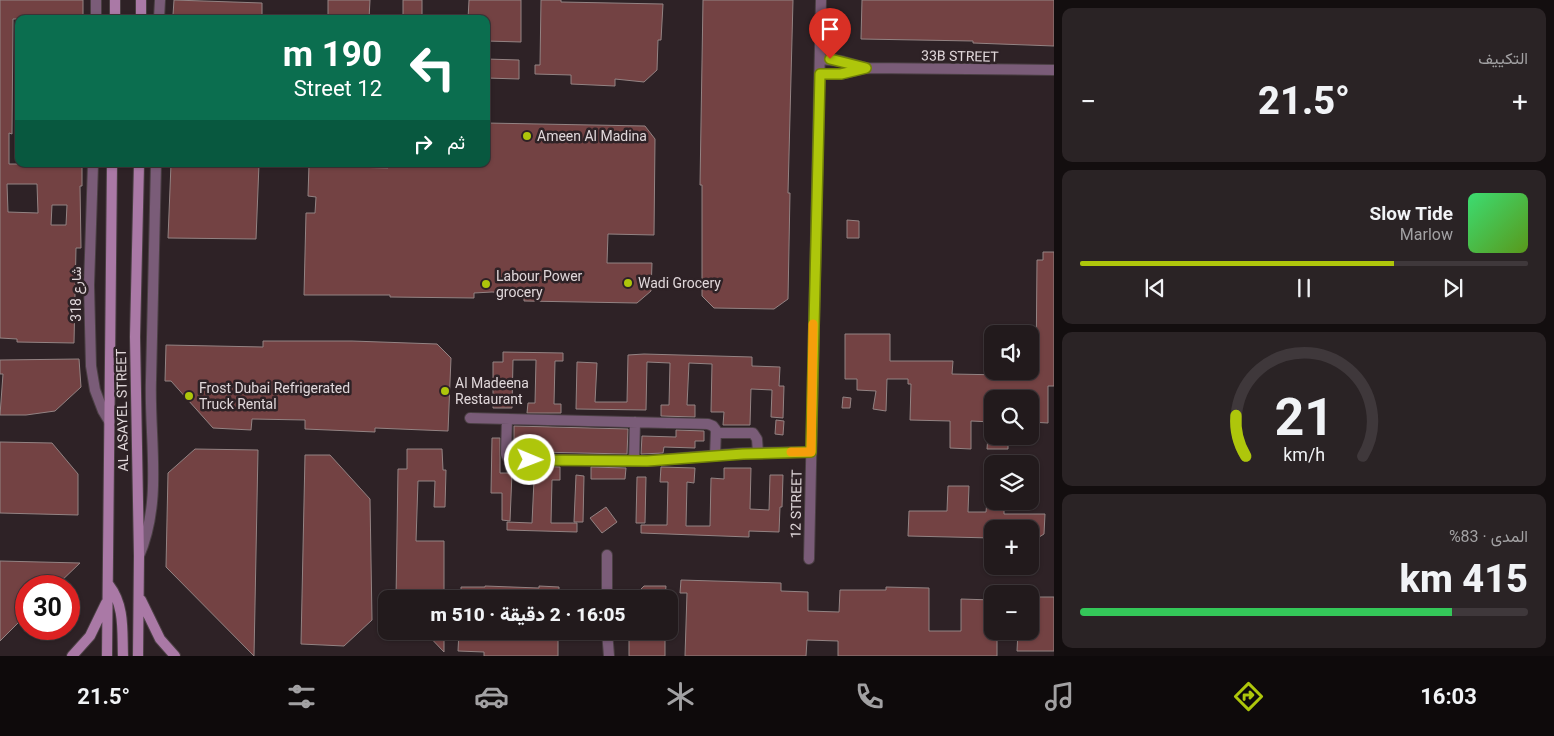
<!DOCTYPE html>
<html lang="ar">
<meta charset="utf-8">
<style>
body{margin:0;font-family:Roboto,Vazirmatn,sans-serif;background:#2a2325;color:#f1f3f6;direction:rtl;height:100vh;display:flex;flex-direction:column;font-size:19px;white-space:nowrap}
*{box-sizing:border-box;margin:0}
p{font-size:16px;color:#a2a1a3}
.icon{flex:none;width:28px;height:28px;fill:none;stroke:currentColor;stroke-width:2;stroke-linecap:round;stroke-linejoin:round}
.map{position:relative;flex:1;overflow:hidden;direction:ltr}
.side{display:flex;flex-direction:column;gap:8px;padding:8px;background:#130e0f;width:500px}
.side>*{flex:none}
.guide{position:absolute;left:15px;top:15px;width:475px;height:152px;border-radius:10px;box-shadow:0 1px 4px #0004,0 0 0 1px #3f383b;direction:rtl;background:#0b6e4f;color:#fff;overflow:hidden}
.controls{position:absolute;left:984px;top:325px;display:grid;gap:10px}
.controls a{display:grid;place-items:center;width:55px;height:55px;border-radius:10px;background:#221a1c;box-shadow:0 1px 4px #0004,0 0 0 1px #3f383b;font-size:25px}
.speed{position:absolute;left:15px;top:575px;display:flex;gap:10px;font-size:25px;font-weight:700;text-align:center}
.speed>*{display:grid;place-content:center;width:65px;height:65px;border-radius:50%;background:#221a1c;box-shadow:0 1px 4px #0004,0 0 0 1px #3f383b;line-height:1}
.speed .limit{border:8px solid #d22;background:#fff;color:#111}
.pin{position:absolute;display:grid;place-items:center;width:42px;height:42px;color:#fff;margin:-51px -21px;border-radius:50% 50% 50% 0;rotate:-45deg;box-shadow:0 0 5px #0007}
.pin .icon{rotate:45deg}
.me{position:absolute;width:55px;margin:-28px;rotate:91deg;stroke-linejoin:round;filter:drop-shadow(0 0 4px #0008)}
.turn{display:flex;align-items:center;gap:18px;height:105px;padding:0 25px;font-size:22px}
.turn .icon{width:65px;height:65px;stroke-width:2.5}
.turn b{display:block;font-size:35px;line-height:42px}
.then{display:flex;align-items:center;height:48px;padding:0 25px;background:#0003;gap:10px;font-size:19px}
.big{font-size:38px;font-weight:800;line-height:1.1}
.side .card{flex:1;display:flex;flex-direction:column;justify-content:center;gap:8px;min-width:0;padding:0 18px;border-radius:10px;background:#2a2325}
.side .dial{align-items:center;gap:0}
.dial svg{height:130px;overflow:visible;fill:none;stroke:#3f383b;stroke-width:7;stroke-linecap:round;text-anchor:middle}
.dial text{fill:#f1f3f6;stroke:none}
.song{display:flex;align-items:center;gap:15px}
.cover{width:60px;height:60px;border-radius:8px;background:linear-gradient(135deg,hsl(140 70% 55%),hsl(90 70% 35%))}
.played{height:5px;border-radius:2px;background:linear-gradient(90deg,#aec60b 70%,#3f383b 70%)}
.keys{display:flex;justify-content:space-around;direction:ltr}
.heat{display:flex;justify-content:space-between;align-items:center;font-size:28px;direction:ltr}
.charge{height:8px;border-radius:4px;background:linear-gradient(90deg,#34c759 83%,#3f383b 0)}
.trip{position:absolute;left:378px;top:590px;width:300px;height:50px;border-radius:10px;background:#221a1c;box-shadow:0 1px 4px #0004,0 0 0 1px #3f383b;font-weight:800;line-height:50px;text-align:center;direction:rtl}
.dock{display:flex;height:80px;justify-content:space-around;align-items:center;background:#0e0a0b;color:#a2a1a3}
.dock .icon{width:35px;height:35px}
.dock .current{color:#aec60b}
.dock b{font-size:22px;color:#f1f3f6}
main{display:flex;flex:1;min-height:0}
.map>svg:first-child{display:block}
.building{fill:#734243;stroke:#938383;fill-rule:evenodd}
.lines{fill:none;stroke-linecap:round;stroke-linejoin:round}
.minor-casing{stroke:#4a3f43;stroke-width:12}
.secondary-casing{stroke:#4a3f43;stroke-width:12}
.minor{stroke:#7a5c78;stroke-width:10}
.secondary{stroke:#aa79a6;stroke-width:10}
.route-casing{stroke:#718107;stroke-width:12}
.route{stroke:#aec60b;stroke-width:9}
.slow{stroke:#f59e0b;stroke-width:9}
.poi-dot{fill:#aec60b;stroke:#2e2226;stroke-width:2}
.labels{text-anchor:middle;stroke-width:5;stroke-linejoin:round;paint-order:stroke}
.street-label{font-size:14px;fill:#e0d7da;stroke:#2e2226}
.poi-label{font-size:14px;fill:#e0d7da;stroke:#2e2226;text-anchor:start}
</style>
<main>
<section class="side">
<div class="card"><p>التكييف</p>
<div class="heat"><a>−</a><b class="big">21.5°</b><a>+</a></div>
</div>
<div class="card">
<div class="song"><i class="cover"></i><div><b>Slow Tide</b><p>Marlow</p></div></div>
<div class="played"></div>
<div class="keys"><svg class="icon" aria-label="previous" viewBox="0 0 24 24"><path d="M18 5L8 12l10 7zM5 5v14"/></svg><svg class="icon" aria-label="pause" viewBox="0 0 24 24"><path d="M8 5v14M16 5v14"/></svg><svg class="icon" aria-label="next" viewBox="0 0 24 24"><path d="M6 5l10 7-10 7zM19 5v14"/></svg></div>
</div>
<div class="card dial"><svg viewBox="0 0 100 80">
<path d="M14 69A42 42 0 1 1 86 69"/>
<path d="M14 69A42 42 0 0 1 8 44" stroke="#aec60b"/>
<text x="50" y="56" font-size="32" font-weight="700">21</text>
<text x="50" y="72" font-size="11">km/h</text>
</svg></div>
<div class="card"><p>المدى · 83%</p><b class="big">415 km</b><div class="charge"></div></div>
</section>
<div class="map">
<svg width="1054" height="656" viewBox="0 0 1054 656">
<rect width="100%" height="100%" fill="#2e2226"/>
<path class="building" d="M0 0H83V19H13L12 134 9 133V164H70V165H82V186H80L81 248H76L74 343 17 342V339L0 338ZM7 184H37L38 213 8 212ZM52 205H67L66 225H51Z
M174 0 262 3V19H231V16L173 15Z
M328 0H370L369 19H328Z
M403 0H422V19H403Z
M469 0H521V42L486 41V19H468Z
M541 0H561V2L663 4 661 40H658L657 70 644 82 615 79V86L571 84V75L535 74V65H540Z
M703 0H793L788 193H790L788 299 774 309 714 308 702 296V185H700Z
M862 0H1054V46L973 43V41L861 39Z
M486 59 519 60V79L486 78Z
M486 123 645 126 655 139 654 235 608 234 607 263H652L651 291 637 303 524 301V294L492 292 474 293V298L390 297V295H304L306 213H315L316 197 308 196 309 164H351V167L388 168V164H486Z
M171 164H259L256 239 168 238Z
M847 220 859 221V238H847Z
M1043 252H1054V386H1048V423L1030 422V399H992V422L971 421V449L950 448V421L910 420 911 384H908V379H887L886 411 873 409 876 391 857 390V379H845V334H890V361H953L952 374 1004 375V372H1036L1037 260H1043Z
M263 341H352L437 344 451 358 448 431 375 428V432L305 429V420L252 419 251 430 213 428 171 381H165L166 345 263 347Z
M503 352 563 353V361H555L554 404H561V413H527L528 403H535L536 360H513L512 408H493V362H503Z
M644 354 752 357V366L780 367 779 386H784L783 418 771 417 772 390 751 389 750 425H723L724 412H711L712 364 689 363 687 405H695V417L661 416V405H669L670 363 647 362 646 410 576 409 577 362 597 363 595 402H627L628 355Z
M79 359 81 387 55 411 26 415H0L3 374H0V360Z
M843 397 851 398 850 408H842Z
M776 420 784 421 783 435 775 434Z
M514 426 628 429 627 454 536 452V442L514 441Z
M676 430 704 431V441H695V448L664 447 663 453 641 454 642 436 676 437Z
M988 436H1008V449H987Z
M492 438H500V473H512L510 521 502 520V493H491Z
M0 442 52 443 78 474V515L0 513Z
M195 449 258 450 254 656 166 567 168 473Z
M407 449H442L443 470H446L445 507H434L435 481H418L416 541H444V599H396L398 469H407Z
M305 455H330L370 499 372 620 344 646 301 644Z
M526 466 560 467V480H552L551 523H577V532L507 530V522L532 523 534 480H526Z
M591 467 626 468 625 479H591Z
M661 467 695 468 694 483 687 482 686 526H710L711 478 724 479V468H751L750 509 769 510 770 475H783L782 507H780L779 532 749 531V537L641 533V525H667L668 482H660Z
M576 475 584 476 583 522H574Z
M637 477H646L645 523H636Z
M948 486H969L968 512H986L987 501H1004V514H1045L1044 534 1036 539H1030V529H992V538L908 536 909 511H947Z
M606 507 617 522 602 533 590 518Z
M0 561 80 563 56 586H26V615L0 641Z
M681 580 781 583V591L808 592V611L839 612 840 590H886V587L929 588V631H961V599L992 600V631H997V656H838V641L807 640 806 656H685L687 593H680Z
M485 586 539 588V586L559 587V599H461V587H485Z
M644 586H666L665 599H631Z
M1030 597H1054V651H1017L1018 631H1030Z
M424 631H444V652Z
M459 631H558V656H484V652L458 651Z
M629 631H665V656H629Z"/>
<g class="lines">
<g class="minor-casing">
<path id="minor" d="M96 19V0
M159 19 160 0
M820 59 841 61 866 68
M820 74H841L866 68 1054 70
M93 164 89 285 91 366 95 390 103 411 109 421
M470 418 708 424 713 426 716 430 715 456
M507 419 506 454 508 458 512 459 647 461 743 453 811 452
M717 433H753L757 439 758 453
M634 461 635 422
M139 556C163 500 149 439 151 380 153 308 155 236 156 164
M809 559 821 0
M607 599V555
M607 631 609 656"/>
</g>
<g class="secondary-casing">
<path id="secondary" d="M115 19V0
M141 19V0
M109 585C125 606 122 631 123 656
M141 600 160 639 175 656
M72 656 90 636 106 603
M107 656 112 164
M138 656 139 556 135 337 139 164"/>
</g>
<use href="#minor" class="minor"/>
<use href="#secondary" class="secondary"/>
</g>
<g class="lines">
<g class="route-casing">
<path id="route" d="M530 460 647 461 743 454 811 452 820 74H841L866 68 830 59"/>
</g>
<use href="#route" class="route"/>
<path class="slow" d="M791 452H811L813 324"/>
</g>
<g class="poi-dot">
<circle cx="527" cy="136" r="5"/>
<circle cx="628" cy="283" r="5"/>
<circle cx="486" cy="284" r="5"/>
<circle cx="445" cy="391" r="5"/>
<circle cx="189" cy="396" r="5"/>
</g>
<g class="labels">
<g class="street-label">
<text transform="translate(960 56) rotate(1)" y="5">33B STREET</text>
<text transform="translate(76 294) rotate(-90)" y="5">شارع 318</text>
<text transform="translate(122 410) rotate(-91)" y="5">AL ASAYEL STREET</text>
<text transform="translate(796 504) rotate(-89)" y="5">12 STREET</text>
</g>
<g class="poi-label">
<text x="537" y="141">Ameen Al Madina</text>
<text x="496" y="281">Labour Power<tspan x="496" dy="16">grocery</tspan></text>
<text x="638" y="288">Wadi Grocery</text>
<text x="455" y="388">Al Madeena<tspan x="455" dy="16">Restaurant</tspan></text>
<text x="199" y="393">Frost Dubai Refrigerated<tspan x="199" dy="16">Truck Rental</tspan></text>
</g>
</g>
</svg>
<div class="controls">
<a><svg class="icon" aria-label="sound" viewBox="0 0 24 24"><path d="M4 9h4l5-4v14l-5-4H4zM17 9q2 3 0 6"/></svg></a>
<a><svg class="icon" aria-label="search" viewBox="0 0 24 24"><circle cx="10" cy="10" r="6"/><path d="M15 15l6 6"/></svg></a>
<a><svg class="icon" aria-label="layers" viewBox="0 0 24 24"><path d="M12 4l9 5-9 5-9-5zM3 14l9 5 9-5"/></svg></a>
<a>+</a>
<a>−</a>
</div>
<div class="speed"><div class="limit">30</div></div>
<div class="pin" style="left:830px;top:59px;background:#d93025"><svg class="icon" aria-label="arrive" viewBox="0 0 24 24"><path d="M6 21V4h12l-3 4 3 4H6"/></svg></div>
<svg class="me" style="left:530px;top:460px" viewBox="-20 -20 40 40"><circle r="17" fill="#aec60b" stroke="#fff" stroke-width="3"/><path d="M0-11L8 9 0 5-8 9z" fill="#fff"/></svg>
<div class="trip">16:05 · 2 دقيقة · 510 m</div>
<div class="guide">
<div class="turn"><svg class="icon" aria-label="left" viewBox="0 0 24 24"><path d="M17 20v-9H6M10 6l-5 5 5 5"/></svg><div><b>190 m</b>12 Street</div></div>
<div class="then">ثم<svg class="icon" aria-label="right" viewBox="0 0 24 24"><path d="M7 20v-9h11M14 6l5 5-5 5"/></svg></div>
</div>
</div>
</main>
<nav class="dock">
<b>16:03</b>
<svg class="icon current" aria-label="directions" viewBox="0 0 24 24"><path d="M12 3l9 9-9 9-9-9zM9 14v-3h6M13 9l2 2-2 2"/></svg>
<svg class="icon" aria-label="music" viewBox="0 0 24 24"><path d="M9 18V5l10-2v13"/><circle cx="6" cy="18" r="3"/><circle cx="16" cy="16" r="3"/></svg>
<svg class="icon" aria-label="phone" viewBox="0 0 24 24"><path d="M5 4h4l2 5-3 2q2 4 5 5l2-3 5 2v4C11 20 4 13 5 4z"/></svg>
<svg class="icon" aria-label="climate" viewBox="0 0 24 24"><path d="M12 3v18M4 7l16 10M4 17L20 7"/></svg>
<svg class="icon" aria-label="car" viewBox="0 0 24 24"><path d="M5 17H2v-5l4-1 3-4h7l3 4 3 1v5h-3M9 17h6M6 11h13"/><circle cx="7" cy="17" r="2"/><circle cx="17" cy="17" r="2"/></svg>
<svg class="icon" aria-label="filters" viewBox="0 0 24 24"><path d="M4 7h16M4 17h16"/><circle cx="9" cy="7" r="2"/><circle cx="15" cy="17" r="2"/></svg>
<b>21.5°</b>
</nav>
